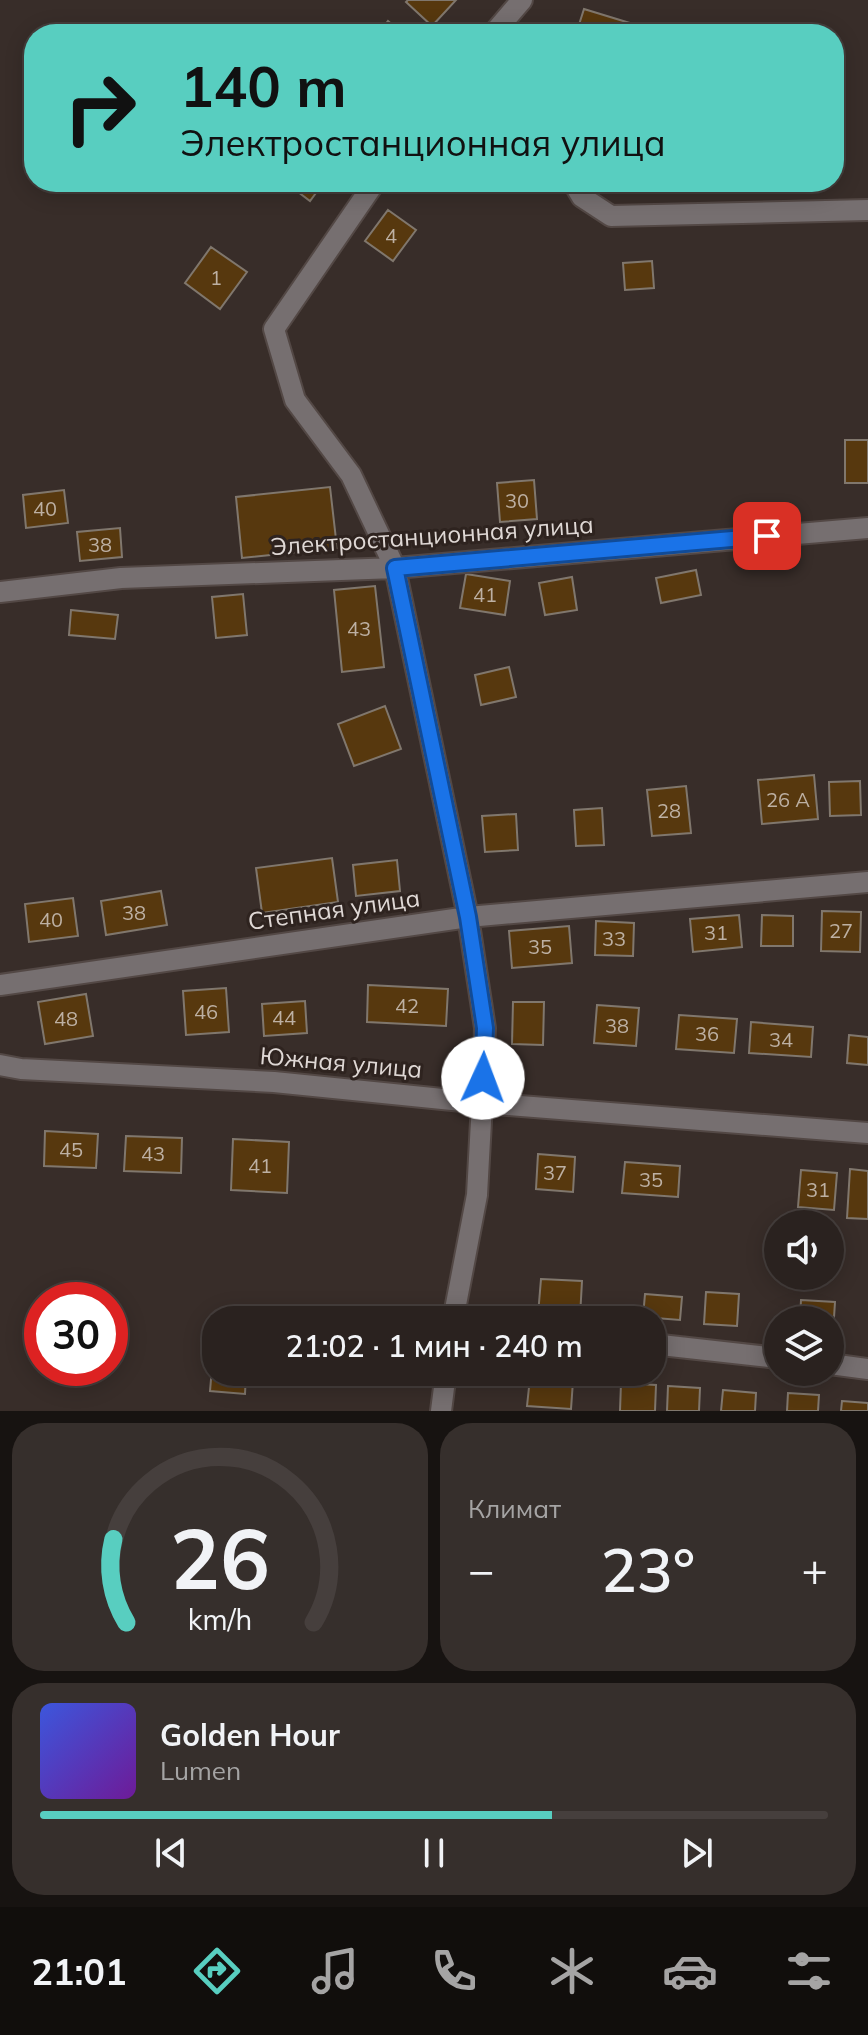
<!DOCTYPE html>
<html lang="ru">
<meta charset="utf-8">
<style>
body{margin:0;font-family:Mulish,sans-serif;background:#362f2c;color:#f1f3f6;height:100vh;display:flex;flex-direction:column;font-size:30px;white-space:nowrap}
*{box-sizing:border-box;margin:0}
p{font-size:26px;color:#a5a4a4}
.icon{flex:none;width:44px;height:44px;fill:none;stroke:currentColor;stroke-width:2;stroke-linecap:round;stroke-linejoin:round}
.map{position:relative;height:1411px;overflow:hidden}
.drawer{display:flex;flex-direction:column;gap:12px;padding:12px;background:#171311;flex:1}
.drawer>*{flex:none}
.top-card{position:absolute;left:24px;top:24px;width:820px;height:168px;border-radius:32px;box-shadow:0 4px 20px #0003,0 0 0 2px #463f3d;background:#58cec0;color:#111;overflow:hidden}
.tools{position:absolute;left:764px;top:1210px;display:grid;gap:16px}
.tools a{display:grid;place-items:center;width:80px;height:80px;border-radius:50%;background:#2a221f;box-shadow:0 4px 20px #0003,0 0 0 2px #463f3d;font-size:40px}
.speed{position:absolute;left:24px;top:1282px;display:flex;gap:16px;font-size:40px;font-weight:700;text-align:center}
.speed>*{display:grid;place-content:center;width:104px;height:104px;border-radius:50%;background:#2a221f;box-shadow:0 4px 20px #0003,0 0 0 2px #463f3d;line-height:1}
.speed .limit{border:12px solid #d22;background:#fff;color:#111}
.pin{position:absolute;display:grid;place-items:center;width:68px;height:68px;color:#fff;margin:-34px;border-radius:16px;box-shadow:0 4px 12px #0006}
.me{position:absolute;width:88px;margin:-44px;rotate:2deg;stroke-linejoin:round;filter:drop-shadow(0 0 6px #0008)}
.turn{display:flex;align-items:center;gap:28px;height:168px;padding:0 24px;font-size:36px}
.turn .icon{width:104px;height:104px;stroke-width:2.5}
.turn b{display:block;font-size:56px;line-height:68px}
.big{font-size:60px;font-weight:600;line-height:1.1}
.drawer .widget{flex:1;display:flex;flex-direction:column;justify-content:center;gap:12px;min-width:0;padding:0 28px;border-radius:32px;background:#362f2c}
.drawer .dial{align-items:center;gap:0}
.dial svg{height:208px;overflow:visible;fill:none;stroke:#463f3d;stroke-width:7;stroke-linecap:round;text-anchor:middle}
.dial text{fill:#f1f3f6;stroke:none}
.song{display:flex;align-items:center;gap:24px}
.cover{width:96px;height:96px;border-radius:12px;background:linear-gradient(135deg,hsl(230 70% 55%),hsl(280 70% 35%))}
.played{height:8px;border-radius:4px;background:linear-gradient(90deg,#58cec0 65%,#463f3d 65%)}
.keys{display:flex;justify-content:space-around;direction:ltr}
.heat{display:flex;justify-content:space-between;align-items:center;font-size:44px;direction:ltr}
.drawer .tiles{flex:1;display:grid;gap:12px;grid-template-columns:1fr 1fr}
.widget:last-child{grid-column:span 2}
.trip{position:absolute;left:202px;top:1306px;width:464px;height:80px;border-radius:32px;background:#2a221f;box-shadow:0 4px 20px #0003,0 0 0 2px #463f3d;font-weight:600;line-height:80px;text-align:center}
.tabs{display:flex;height:128px;justify-content:space-around;align-items:center;background:#110e0c;color:#a5a4a4}
.tabs .icon{width:56px;height:56px}
.tabs .current{color:#58cec0}
.tabs b{font-size:36px;color:#f1f3f6}
.map>svg:first-child{display:block}
.building{fill:#57380e;stroke:#80776d;stroke-width:2}
.lines{fill:none;stroke-linecap:round;stroke-linejoin:round}
.minor-casing{stroke:#534845;stroke-width:24}
.minor{stroke:#766f70;stroke-width:20}
.route-casing{stroke:#114b97;stroke-width:20}
.route{stroke:#1a73e8;stroke-width:14}
.labels{text-anchor:middle;stroke-width:6;stroke-linejoin:round;paint-order:stroke}
.number-label{font-size:20px;fill:#bdb0a3}
.street-label{font-size:24px;fill:#dfd8d5;stroke:#2e231f}
</style>
<div class="map">
<svg width="868" height="1411" viewBox="0 0 868 1411">
<rect width="100%" height="100%" fill="#382d29"/>
<path class="building" d="M408 0H456L432 26 406 2Z
M584 9 633 24 630 34H576Z
M388 21 403 34H378Z
M285 182H324L310 201Z
M388 210 416 230 393 261 365 241Z
M211 247 247 272 220 309 185 283Z
M652 261 654 288 625 290 623 263Z
M845 440H868V483H845Z
M534 480 537 519 500 522 497 483Z
M330 487 337 548 242 558 236 497Z
M64 490 68 523 26 528 23 495Z
M120 528 122 557 80 561 77 532Z
M696 570 701 595 661 603 656 578Z
M466 574 510 581 505 615 460 608Z
M572 577 577 610 545 615 539 583Z
M375 586 384 667 342 672 334 590Z
M243 594 247 635 216 638 212 597Z
M71 610 118 615 115 639 69 635Z
M509 667 516 697 481 705 475 675Z
M385 706 401 749 354 766 338 724Z
M814 775 818 819 762 824 758 780Z
M860 781 861 815 830 816 829 782Z
M686 786 691 833 652 836 647 790Z
M602 808 604 845 576 846 574 810Z
M516 814 518 850 485 852 482 816Z
M332 858 338 902 262 913 256 868Z
M397 860 400 891 356 896 353 865Z
M161 891 167 925 106 935 101 901Z
M73 898 78 936 29 942 25 904Z
M822 911 861 912 860 952 821 951Z
M739 915 742 947 693 952 690 919Z
M762 915 793 916V946H761Z
M596 921 634 923 633 956 595 955Z
M569 926 572 963 512 968 509 931Z
M368 985 448 989 446 1026 367 1022Z
M226 988 229 1032 186 1035 183 991Z
M86 994 93 1036 45 1044 38 1002Z
M305 1001 307 1033 264 1036 262 1004Z
M513 1002H544L543 1045 512 1044Z
M597 1005 639 1008 636 1046 594 1043Z
M679 1015 737 1019 734 1053 676 1049Z
M751 1022 813 1027 811 1057 749 1053Z
M849 1035 868 1037V1065L847 1063Z
M45 1131 98 1134 96 1168 44 1166Z
M126 1136 182 1138 181 1173 124 1171Z
M233 1139 289 1142 287 1193 231 1190Z
M538 1154 575 1157 573 1192 536 1189Z
M625 1162 680 1166 678 1197 622 1193Z
M850 1169 868 1171V1219L847 1218Z
M801 1170 837 1173 834 1210 798 1207Z
M541 1279 582 1281 580 1317 538 1315Z
M706 1292 739 1294 737 1326 704 1324Z
M645 1294 682 1297 680 1320 643 1317Z
M801 1300 835 1302 833 1333 830 1332V1320H800Z
M213 1356H216V1372H246L245 1394 210 1391Z
M530 1378 573 1381 571 1409 527 1406Z
M621 1383 656 1385 655 1411H620Z
M668 1386 700 1388 699 1411H667Z
M723 1390 756 1393 755 1411H721Z
M788 1393 819 1395 818 1411H787Z
M842 1401 868 1403V1411H841Z"/>
<g class="lines">
<g class="minor-casing">
<path id="minor" d="M493 34 522 0
M375 182 274 329 295 400 351 475 395 568 468 917 485 1028 482 1103 477 1195 453 1320
M573 182 582 197 611 216 868 210
M0 592 121 578 395 568 868 528
M0 985 468 917 868 882
M0 1065 21 1069 274 1082 482 1103 868 1133
M652 1344 778 1358
M830 1364 868 1369
M441 1411 446 1372"/>
</g>
<use href="#minor" class="minor"/>
</g>
<g class="lines">
<g class="route-casing">
<path id="route" d="M483 1078 485 1028 468 917 395 568 767 536"/>
</g>
<use href="#route" class="route"/>
</g>
<g class="labels">
<g class="number-label">
<text x="391" y="243">4</text>
<text x="216" y="285">1</text>
<text x="517" y="508">30</text>
<text x="45" y="516">40</text>
<text x="100" y="552">38</text>
<text x="485" y="602">41</text>
<text x="359" y="636">43</text>
<text x="788" y="807">26 А</text>
<text x="669" y="818">28</text>
<text x="134" y="920">38</text>
<text x="51" y="927">40</text>
<text x="841" y="938">27</text>
<text x="716" y="940">31</text>
<text x="614" y="946">33</text>
<text x="540" y="954">35</text>
<text x="407" y="1013">42</text>
<text x="206" y="1019">46</text>
<text x="284" y="1025">44</text>
<text x="66" y="1026">48</text>
<text x="617" y="1033">38</text>
<text x="707" y="1041">36</text>
<text x="781" y="1047">34</text>
<text x="71" y="1157">45</text>
<text x="153" y="1161">43</text>
<text x="260" y="1173">41</text>
<text x="555" y="1180">37</text>
<text x="651" y="1187">35</text>
<text x="818" y="1197">31</text>
</g>
<g class="street-label">
<text transform="translate(432 536) rotate(-4)" y="8">Электростанционная улица</text>
<text transform="translate(334 910) rotate(-8)" y="8">Степная улица</text>
<text transform="translate(341 1063) rotate(5)" y="8">Южная улица</text>
</g>
</g>
</svg>
<div class="tools">
<a><svg class="icon" aria-label="sound" viewBox="0 0 24 24"><path d="M4 9h4l5-4v14l-5-4H4zM17 9q2 3 0 6"/></svg></a>
<a><svg class="icon" aria-label="layers" viewBox="0 0 24 24"><path d="M12 4l9 5-9 5-9-5zM3 14l9 5 9-5"/></svg></a>
</div>
<div class="speed"><div class="limit">30</div></div>
<div class="pin" style="left:767px;top:536px;background:#d93025"><svg class="icon" aria-label="arrive" viewBox="0 0 24 24"><path d="M6 21V4h12l-3 4 3 4H6"/></svg></div>
<svg class="me" style="left:483px;top:1078px" viewBox="-20 -20 40 40"><circle r="19" fill="#fff"/><path d="M0-13L10 11 0 6-10 11z" fill="#1a73e8"/></svg>
<div class="trip">21:02 · 1 мин · 240 m</div>
<div class="top-card">
<div class="turn"><svg class="icon" aria-label="right" viewBox="0 0 24 24"><path d="M7 20v-9h11M14 6l5 5-5 5"/></svg><div><b>140 m</b>Электростанционная улица</div></div>
</div>
</div>
<section class="drawer">
<div class="tiles">
<div class="widget dial"><svg viewBox="0 0 100 80">
<path d="M14 69A42 42 0 1 1 86 69"/>
<path d="M14 69A42 42 0 0 1 9 37" stroke="#58cec0"/>
<text x="50" y="56" font-size="32" font-weight="700">26</text>
<text x="50" y="72" font-size="11">km/h</text>
</svg></div>
<div class="widget"><p>Климат</p>
<div class="heat"><a>−</a><b class="big">23°</b><a>+</a></div>
</div>
<div class="widget">
<div class="song"><i class="cover"></i><div><b>Golden Hour</b><p>Lumen</p></div></div>
<div class="played"></div>
<div class="keys"><svg class="icon" aria-label="previous" viewBox="0 0 24 24"><path d="M18 5L8 12l10 7zM5 5v14"/></svg><svg class="icon" aria-label="pause" viewBox="0 0 24 24"><path d="M8 5v14M16 5v14"/></svg><svg class="icon" aria-label="next" viewBox="0 0 24 24"><path d="M6 5l10 7-10 7zM19 5v14"/></svg></div>
</div>
</div>
</section>
<nav class="tabs">
<b>21:01</b>
<svg class="icon current" aria-label="directions" viewBox="0 0 24 24"><path d="M12 3l9 9-9 9-9-9zM9 14v-3h6M13 9l2 2-2 2"/></svg>
<svg class="icon" aria-label="music" viewBox="0 0 24 24"><path d="M9 18V5l10-2v13"/><circle cx="6" cy="18" r="3"/><circle cx="16" cy="16" r="3"/></svg>
<svg class="icon" aria-label="phone" viewBox="0 0 24 24"><path d="M5 4h4l2 5-3 2q2 4 5 5l2-3 5 2v4C11 20 4 13 5 4z"/></svg>
<svg class="icon" aria-label="climate" viewBox="0 0 24 24"><path d="M12 3v18M4 7l16 10M4 17L20 7"/></svg>
<svg class="icon" aria-label="car" viewBox="0 0 24 24"><path d="M5 17H2v-5l4-1 3-4h7l3 4 3 1v5h-3M9 17h6M6 11h13"/><circle cx="7" cy="17" r="2"/><circle cx="17" cy="17" r="2"/></svg>
<svg class="icon" aria-label="filters" viewBox="0 0 24 24"><path d="M4 7h16M4 17h16"/><circle cx="9" cy="7" r="2"/><circle cx="15" cy="17" r="2"/></svg>
</nav>
